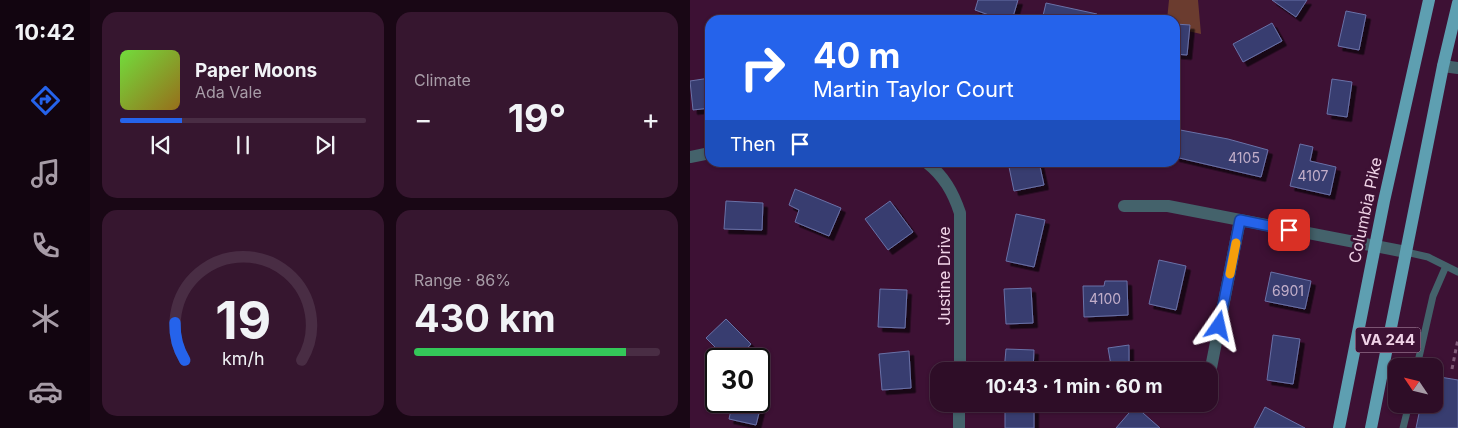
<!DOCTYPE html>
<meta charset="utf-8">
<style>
body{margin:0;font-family:Inter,sans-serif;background:#36162f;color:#f1f3f6;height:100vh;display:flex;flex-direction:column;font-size:19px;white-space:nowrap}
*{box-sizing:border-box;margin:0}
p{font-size:16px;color:#a79ca7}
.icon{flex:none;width:28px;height:28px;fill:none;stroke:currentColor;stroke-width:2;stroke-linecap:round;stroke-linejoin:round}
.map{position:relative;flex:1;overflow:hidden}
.panel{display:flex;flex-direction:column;gap:12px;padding:12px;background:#190715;width:600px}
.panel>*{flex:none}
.hud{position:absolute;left:15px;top:15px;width:475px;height:152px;border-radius:15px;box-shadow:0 1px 4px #0004,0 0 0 1px #492d44;background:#2563eb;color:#fff;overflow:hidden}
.needle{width:32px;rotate:305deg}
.fabs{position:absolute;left:698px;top:358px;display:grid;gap:10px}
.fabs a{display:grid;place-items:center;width:55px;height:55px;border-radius:10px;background:#2e0d27;box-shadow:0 1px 4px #0004,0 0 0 1px #492d44;font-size:25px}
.speed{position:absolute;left:15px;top:348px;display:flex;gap:10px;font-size:25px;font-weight:700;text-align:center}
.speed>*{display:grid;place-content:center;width:65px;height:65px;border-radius:50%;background:#2e0d27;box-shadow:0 1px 4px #0004,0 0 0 1px #492d44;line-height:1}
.speed .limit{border:2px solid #111;border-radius:8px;background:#fff;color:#111}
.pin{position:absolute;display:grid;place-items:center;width:42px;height:42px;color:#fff;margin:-21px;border-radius:10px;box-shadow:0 2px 8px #0006}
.me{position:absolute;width:55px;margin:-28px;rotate:11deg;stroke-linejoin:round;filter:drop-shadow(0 0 4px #0008)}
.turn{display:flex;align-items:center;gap:18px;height:105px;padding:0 25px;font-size:22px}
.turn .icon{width:65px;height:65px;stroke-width:2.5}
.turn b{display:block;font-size:35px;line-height:42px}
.then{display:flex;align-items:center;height:48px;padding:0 25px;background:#0003;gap:10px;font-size:19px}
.big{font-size:38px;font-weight:700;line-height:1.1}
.panel .tile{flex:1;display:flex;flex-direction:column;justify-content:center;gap:8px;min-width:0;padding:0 18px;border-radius:15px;background:#36162f}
.panel .dial{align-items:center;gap:0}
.dial svg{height:130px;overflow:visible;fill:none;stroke:#492d44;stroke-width:7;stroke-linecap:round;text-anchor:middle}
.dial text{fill:#f1f3f6;stroke:none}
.song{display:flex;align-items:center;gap:15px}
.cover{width:60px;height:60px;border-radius:8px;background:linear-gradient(135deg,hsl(100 70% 55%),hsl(40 70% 35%))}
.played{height:5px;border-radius:2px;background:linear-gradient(90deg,#2563eb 25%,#492d44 25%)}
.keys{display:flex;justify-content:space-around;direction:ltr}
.heat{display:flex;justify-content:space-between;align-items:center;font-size:28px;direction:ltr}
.charge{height:8px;border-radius:4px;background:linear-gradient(90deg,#34c759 86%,#492d44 0)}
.panel .tiles{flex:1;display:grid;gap:12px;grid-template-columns:repeat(2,1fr)}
.trip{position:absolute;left:240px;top:362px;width:288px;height:50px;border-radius:15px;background:#2e0d27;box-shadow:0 1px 4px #0004,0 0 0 1px #492d44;font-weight:700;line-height:50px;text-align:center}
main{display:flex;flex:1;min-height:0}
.tabs{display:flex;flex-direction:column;width:90px;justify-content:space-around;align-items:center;background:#120510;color:#a79ca7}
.tabs .icon{width:35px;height:35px}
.tabs .on{color:#2563eb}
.tabs b{font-size:22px;color:#f1f3f6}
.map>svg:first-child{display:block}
.green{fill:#6b3c2f}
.building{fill:#383d70;stroke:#6971a7;filter:url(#shadow)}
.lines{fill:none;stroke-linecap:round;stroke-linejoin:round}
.path{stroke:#805a77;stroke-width:3;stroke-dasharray:4 4;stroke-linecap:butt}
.service{stroke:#44626b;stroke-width:7}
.minor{stroke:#44626b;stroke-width:12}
.primary{stroke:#5e9fb1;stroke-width:12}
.route-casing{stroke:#184099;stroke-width:12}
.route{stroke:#2563eb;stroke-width:9}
.slow{stroke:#f59e0b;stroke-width:9}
.labels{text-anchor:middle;stroke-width:5;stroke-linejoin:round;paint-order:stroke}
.number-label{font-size:14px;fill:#c2aec9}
.shield{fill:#3d1134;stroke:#ba99b1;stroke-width:1}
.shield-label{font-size:15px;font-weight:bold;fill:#f0d3e7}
.street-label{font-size:16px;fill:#f0d3e7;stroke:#3d1134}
</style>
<main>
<nav class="tabs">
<b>10:42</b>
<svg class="icon on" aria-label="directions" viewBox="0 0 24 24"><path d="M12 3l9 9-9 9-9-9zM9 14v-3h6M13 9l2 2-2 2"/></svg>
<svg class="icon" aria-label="music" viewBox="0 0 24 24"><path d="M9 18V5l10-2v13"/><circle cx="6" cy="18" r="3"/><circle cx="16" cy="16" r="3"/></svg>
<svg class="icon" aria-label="phone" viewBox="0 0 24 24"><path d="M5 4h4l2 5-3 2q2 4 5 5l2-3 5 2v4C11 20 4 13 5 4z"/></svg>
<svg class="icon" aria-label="climate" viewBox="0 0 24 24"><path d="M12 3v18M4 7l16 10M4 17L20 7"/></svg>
<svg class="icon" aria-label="car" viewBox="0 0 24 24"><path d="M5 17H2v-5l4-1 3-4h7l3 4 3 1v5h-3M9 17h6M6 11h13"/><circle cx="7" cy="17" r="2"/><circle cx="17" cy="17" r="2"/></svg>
</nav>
<section class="panel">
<div class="tiles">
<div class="tile">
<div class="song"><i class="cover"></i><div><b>Paper Moons</b><p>Ada Vale</p></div></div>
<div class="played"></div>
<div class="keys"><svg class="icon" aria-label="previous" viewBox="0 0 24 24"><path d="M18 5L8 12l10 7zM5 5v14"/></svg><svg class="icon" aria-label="pause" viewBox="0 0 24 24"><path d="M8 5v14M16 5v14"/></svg><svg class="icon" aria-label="next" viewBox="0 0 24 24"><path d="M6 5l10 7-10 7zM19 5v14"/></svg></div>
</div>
<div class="tile"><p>Climate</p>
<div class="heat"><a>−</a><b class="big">19°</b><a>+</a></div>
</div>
<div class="tile dial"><svg viewBox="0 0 100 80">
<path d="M14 69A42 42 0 1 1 86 69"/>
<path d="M14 69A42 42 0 0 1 8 46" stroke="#2563eb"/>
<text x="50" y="56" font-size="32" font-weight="700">19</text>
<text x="50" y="72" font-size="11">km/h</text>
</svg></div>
<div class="tile"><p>Range · 86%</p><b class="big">430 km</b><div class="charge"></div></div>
</div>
</section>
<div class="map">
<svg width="768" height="428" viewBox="0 0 768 428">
<defs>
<filter id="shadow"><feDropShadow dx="4.5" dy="4.5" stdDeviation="0" flood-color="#0009"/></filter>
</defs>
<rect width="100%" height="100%" fill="#3d1134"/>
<path class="green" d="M479 0H508L511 34 485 28V20H477Z"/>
<path class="building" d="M288 0H328L322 20H313L285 10Z
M582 0H617L606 17Z
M356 3 407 14 406 20H352Z
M656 11 676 15 669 50 648 46Z
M582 23 592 41 553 62 543 44Z
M485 24 500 25 497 55 485 54Z
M20 78V108L3 110 0 81Z
M642 79 662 82 657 117 637 114Z
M485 129 538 139 578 150 571 177 485 157Z
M610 144 623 147 620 161 646 167 640 195 600 186Z
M318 162H349L354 185 324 191Z
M105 189 151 208 139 236 105 222 109 210 99 205Z
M36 201 73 203 72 230 34 229Z
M200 201 223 232 198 250 175 219Z
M326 214 355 220 344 267 316 261Z
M469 260 496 266 486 310 459 304Z
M581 272 621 281 615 309 575 301Z
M415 281H437L438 315 394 317 393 286H414Z
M341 288 343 323 316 324 314 289Z
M190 289 217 290 215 328 188 327Z
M36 319 61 344 47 359H37L16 338Z
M583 335 610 339 603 384 577 380Z
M439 345V371H422L418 348Z
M316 349 344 350 343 371H314Z
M219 351 221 388 192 390 189 354Z
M750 377 768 380V428H726L731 404H744V386L748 387Z
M43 401H72L66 425 39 419Z
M445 406 470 428H426Z
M575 407 615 428H564Z
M344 409V428H315V410Z"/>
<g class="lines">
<path class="path" d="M762 369 768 339"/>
<path class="service" d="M716 252 738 257 768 272
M727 366 743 296 756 266
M713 428 719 404"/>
<path class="minor" d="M753 66 768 68
M0 157 20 153
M236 162C254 176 263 192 270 213V371
M434 206H478L716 252
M519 378 550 220
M269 428V404"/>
<path class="primary" d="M649 428 694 201 739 0
M681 428 753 66 768 3"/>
</g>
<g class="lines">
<g class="route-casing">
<path id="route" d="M529 326 550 220 599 230"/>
</g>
<use href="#route" class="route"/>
<path class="slow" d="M540 274 546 243"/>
</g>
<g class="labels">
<g class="number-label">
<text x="554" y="163">4105</text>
<text x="623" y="181">4107</text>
<text x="598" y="296">6901</text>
<text x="415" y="304">4100</text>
</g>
<rect class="shield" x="665.5" y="327.5" width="65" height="25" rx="4"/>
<g class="shield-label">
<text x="698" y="345">VA 244</text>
</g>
<g class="street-label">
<text transform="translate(675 210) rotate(-78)" y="6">Columbia Pike</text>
<text transform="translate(254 276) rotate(-90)" y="6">Justine Drive</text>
</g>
</g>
</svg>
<div class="fabs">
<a><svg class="needle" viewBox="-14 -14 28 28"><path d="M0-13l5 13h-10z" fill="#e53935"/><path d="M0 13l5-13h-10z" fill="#a79ca7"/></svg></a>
</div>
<div class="speed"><div class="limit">30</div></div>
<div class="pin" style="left:599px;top:230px;background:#d93025"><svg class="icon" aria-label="arrive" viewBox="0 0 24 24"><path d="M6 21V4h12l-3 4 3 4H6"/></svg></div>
<svg class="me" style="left:529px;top:326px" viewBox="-20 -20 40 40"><path d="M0-17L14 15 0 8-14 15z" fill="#2563eb" stroke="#fff" stroke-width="4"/></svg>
<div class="trip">10:43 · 1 min · 60 m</div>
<div class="hud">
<div class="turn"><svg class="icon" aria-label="right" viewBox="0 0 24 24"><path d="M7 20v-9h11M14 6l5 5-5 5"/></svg><div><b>40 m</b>Martin Taylor Court</div></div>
<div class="then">Then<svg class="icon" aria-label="arrive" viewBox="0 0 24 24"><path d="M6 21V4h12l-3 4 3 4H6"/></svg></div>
</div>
</div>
</main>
